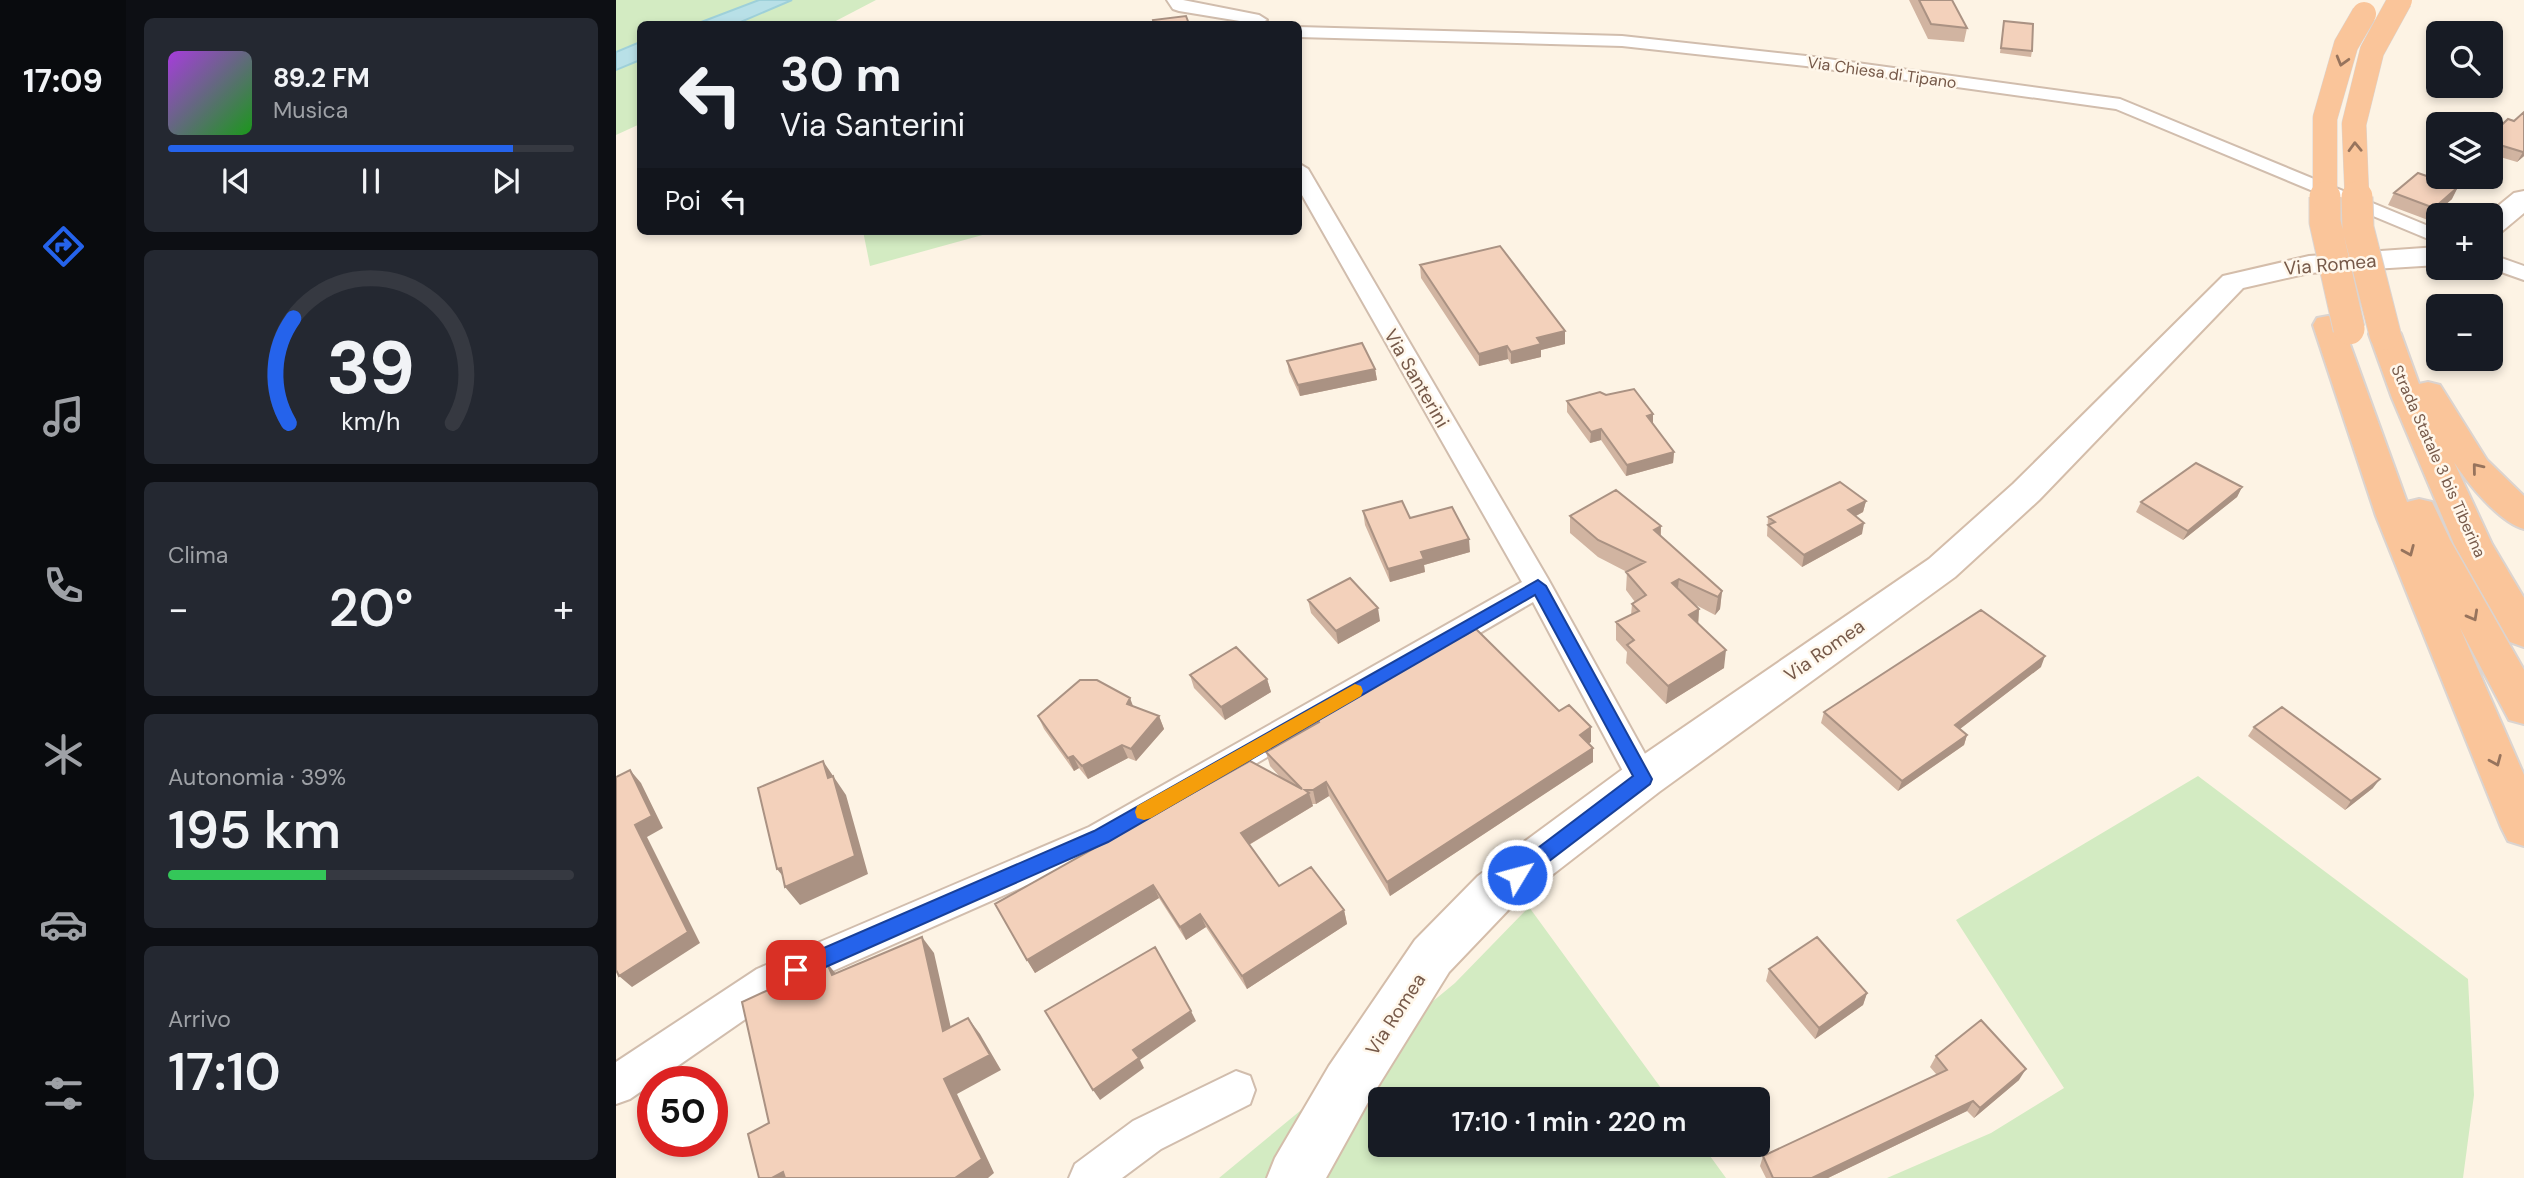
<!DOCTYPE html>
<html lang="it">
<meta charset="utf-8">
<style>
body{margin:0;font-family:"DM Sans",sans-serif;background:#242831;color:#f1f3f6;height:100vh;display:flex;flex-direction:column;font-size:26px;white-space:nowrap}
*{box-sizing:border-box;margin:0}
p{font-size:23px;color:#9ea1a6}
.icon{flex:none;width:38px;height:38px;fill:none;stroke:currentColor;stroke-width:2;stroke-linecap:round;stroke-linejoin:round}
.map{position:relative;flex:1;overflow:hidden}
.drawer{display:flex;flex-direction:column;gap:18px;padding:18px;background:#0d0f14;width:490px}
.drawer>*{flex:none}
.top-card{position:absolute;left:21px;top:21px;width:665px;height:214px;border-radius:10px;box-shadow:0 4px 10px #0003;background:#171b24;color:#f1f3f6;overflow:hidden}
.controls{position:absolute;left:1810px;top:21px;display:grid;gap:14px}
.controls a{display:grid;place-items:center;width:77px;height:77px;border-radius:10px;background:#171b24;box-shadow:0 4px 10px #0003;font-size:35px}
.speed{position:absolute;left:21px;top:1066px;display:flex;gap:14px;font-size:35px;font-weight:700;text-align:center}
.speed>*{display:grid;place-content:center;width:91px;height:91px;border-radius:50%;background:#171b24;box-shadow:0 4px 10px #0003;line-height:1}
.speed .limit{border:10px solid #d22;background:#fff;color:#111}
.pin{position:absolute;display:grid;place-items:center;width:60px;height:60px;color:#fff;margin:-30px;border-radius:14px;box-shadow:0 4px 10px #0006}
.me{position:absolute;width:77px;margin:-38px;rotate:53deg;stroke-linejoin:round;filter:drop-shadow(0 0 5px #0008)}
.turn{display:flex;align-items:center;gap:24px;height:147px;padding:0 28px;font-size:32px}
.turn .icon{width:91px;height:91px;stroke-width:2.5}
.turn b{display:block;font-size:49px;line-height:60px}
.then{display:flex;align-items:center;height:66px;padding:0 28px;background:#0003;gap:14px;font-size:26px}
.big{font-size:52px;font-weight:600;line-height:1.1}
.drawer .card{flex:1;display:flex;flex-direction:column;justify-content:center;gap:10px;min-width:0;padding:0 24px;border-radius:10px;background:#242831}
.drawer .dial{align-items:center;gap:0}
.dial svg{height:182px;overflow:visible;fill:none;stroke:#363941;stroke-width:7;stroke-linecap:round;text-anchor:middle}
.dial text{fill:#f1f3f6;stroke:none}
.song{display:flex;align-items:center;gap:21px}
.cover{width:84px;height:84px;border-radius:10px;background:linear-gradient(135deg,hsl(280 70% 55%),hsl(120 70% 35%))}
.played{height:7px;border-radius:4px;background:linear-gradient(90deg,#2563eb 85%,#363941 85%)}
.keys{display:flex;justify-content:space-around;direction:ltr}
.heat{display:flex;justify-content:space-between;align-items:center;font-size:38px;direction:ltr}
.charge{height:10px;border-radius:5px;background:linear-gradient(90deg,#34c759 39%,#363941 0)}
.trip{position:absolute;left:752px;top:1087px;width:402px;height:70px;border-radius:10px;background:#171b24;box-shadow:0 4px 10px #0003;font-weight:600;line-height:70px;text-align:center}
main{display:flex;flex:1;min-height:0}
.menu{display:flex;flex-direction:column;width:126px;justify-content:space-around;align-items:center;background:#090b0e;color:#9ea1a6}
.menu .icon{width:49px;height:49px}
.menu .selected{color:#2563eb}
.menu b{font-size:32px;color:#f1f3f6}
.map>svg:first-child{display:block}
.green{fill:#d3ebc2}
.water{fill:#b8e0e7;stroke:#9ed0d9;stroke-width:2}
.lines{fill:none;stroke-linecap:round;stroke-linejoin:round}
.minor-casing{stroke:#d1bdad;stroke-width:4}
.secondary-casing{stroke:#d4bdaa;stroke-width:4}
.trunk-casing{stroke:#dbd4d0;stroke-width:4}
.minor{fill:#fff;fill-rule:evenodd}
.secondary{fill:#fff;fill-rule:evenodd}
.trunk{fill:#fac59a;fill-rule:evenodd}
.trunk-bridge-far1-casing{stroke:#dbd4d0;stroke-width:25;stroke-linecap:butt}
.trunk-bridge-casing{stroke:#dbd4d0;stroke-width:33;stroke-linecap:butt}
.trunk-bridge-far1{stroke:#fac59a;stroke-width:24}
.trunk-bridge{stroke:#fac59a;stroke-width:31}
.wall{fill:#d1b4a1}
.shaded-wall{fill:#aa9283}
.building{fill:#f3d1bb;stroke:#aa9283;stroke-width:2}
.oneway{stroke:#97745d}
.route{fill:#2563eb;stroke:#184099;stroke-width:2}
.slow{fill:#f59e0b}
.labels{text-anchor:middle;stroke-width:5;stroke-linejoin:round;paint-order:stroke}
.far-street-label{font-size:16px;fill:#765949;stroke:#fff7eb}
.street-label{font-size:19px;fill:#765949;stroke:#fff7eb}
</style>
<main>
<nav class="menu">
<b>17:09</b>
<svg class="icon selected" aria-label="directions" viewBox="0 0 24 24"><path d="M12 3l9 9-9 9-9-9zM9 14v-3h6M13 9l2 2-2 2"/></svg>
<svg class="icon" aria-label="music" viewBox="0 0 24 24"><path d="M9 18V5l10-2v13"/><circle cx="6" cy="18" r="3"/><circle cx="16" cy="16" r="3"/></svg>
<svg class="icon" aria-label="phone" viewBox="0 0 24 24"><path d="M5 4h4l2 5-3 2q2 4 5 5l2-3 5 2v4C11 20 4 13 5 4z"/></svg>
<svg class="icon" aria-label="climate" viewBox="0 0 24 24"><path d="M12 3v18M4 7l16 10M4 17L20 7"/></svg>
<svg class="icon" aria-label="car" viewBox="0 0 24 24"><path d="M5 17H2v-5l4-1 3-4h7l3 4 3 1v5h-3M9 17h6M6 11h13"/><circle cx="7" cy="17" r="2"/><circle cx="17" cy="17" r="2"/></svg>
<svg class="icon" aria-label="filters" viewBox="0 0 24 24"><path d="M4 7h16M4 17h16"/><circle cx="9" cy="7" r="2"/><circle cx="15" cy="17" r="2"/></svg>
</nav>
<section class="drawer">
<div class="card">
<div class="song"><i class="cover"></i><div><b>89.2 FM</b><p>Musica</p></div></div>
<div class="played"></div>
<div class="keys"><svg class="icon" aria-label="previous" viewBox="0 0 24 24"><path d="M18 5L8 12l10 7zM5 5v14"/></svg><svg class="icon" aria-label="pause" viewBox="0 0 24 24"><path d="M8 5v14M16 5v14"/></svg><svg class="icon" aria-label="next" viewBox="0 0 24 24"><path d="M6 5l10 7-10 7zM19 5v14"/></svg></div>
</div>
<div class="card dial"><svg viewBox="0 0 100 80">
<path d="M14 69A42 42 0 1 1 86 69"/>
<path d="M14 69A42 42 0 0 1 16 23" stroke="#2563eb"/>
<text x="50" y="56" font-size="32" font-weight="700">39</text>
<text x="50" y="72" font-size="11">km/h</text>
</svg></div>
<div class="card"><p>Clima</p>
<div class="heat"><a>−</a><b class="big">20°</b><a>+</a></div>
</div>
<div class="card"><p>Autonomia · 39%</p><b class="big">195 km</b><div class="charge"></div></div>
<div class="card"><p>Arrivo</p><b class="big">17:10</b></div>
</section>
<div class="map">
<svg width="1908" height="1178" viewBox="0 0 1908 1178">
<rect width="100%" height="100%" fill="#fdf3e4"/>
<path class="green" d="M0 0H260L214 24H24V124L0 135Z
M247 231H381L254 266Z
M1582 776 1852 979 1858 1095 1847 1178H1271L1375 1133 1448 1088 1340 920Z
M913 907 1053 1099H765V1144L1086 1145 1110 1178H603L839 983Z"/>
<path class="water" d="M143 0H176L120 24H80Z
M24 42V60L0 70V52Z"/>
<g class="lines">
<g class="minor-casing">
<path id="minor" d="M551 0H567L643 15 651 20 642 24 563 11 557 9Z
M682 27 1006 36 1190 56 1504 99 1822 230V243L1500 109 1190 66 1006 46 682 37Z
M682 163 692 169 932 579 1038 770 1043 779 1038 788 1027 792 1016 788 917 602 497 847 167 993 14 1099 0 1104V1062L141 969 473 827 906 582 682 188Z
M1874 254 1908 266V280L1874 268Z
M620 1071 634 1076 639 1090 634 1104 545 1149 506 1178H453L459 1164 517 1121Z"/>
</g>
<g class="secondary-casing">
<path id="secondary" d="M1908 191V213L1884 233 1874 235V215H1871L1898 193Z
M1822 247V265L1693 273 1627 288 1423 500 1339 577 1043 792 896 906 833 972 751 1104 710 1178H651L659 1158 713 1066 799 940 862 876 1011 766 1313 559 1397 484 1607 276 1693 256Z"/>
</g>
<g class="trunk-casing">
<path id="trunk" d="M1712 316 1723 318 1727 325 1791 502 1803 499 1816 502 1834 540 1908 670V724L1893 720 1844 628 1908 775V846L1892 841 1885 827 1760 516 1697 325 1701 318Z
M1769 325 1780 327 1785 334 1803 384 1812 382 1824 385 1871 460 1908 496V529C1884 523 1851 483 1838 462L1876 544 1908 598V647L1894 642 1838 544 1776 398 1753 334 1758 327Z"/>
</g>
<use href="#minor" class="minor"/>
<use href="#secondary" class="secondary"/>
<use href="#trunk" class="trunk"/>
<g class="trunk-bridge-far1-casing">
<path id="trunk-bridge-far1" d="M1709 199V118L1730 45 1748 14
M1741 199 1738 124 1756 51 1784 0"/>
</g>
<g class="trunk-bridge-casing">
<path id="trunk-bridge" d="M1709 197V222L1733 329
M1741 197 1742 228 1769 334"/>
</g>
<use href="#trunk-bridge-far1" class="trunk-bridge-far1"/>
<use href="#trunk-bridge" class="trunk-bridge"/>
</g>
<path class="wall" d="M1293 0H1336L1351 28 1348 42 1312 39Z
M1388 21 1416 51 1415 57 1384 53Z
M1908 112V156L1901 162 1874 154V136L1898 121Z
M1778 193 1836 199 1812 220 1772 205Z
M804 265 949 331V344L925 350V357L895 364 892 359 863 366 805 278Z
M671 361 759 369 761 380 684 396 673 372Z
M951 401 1037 424 1058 452 1057 463 1010 476 985 440 974 443 951 412Z
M1626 487 1621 497 1567 540 1520 512 1525 502Z
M1250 501 1247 512 1240 516 1246 534 1186 567 1151 536 1152 517Z
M747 511 794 518 854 552 808 565 809 572 774 582 749 525Z
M954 516 1045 526V536L1106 591 1104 609 1099 615 1080 605 1083 609 1082 623 1108 668 1050 704 1010 663 1011 652 1000 640V622L1015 615 1016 604 1019 602 1010 590 1011 572 982 557 954 533Z
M692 600 764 621 722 644 695 613Z
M1425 667 1344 729 1351 735 1348 745 1282 791 1205 723 1208 712Z
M574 675 651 679 655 692 609 720 578 688Z
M518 706 543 716 548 729 520 761 512 758 472 779 463 768 458 771 428 729 422 716Z
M700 716 975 742 973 743 977 748V762L774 896 713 796 700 804H696L697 806 633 845 663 886 728 910 731 924 631 989 590 927 570 940 543 898 419 973 411 960 665 778 654 766 650 752 701 723Z
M1638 727 1757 788 1729 810 1632 736Z
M1153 969 1251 993 1247 1005 1199 1039 1150 981Z
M1320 1056 1403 1080 1358 1118 1351 1111 1212 1178H1150L1144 1166 1147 1156 1321 1075 1314 1067Z"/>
<path class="shaded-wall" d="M1908 151V156L1901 162 1907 152Z
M1842 187 1836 199 1812 220 1818 208Z
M949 331V344L925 350V357L895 364V352L921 338Z
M891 346 892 359 863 366V354Z
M759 369 761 380 684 396 682 385Z
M1037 414V426L1031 416Z
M985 429V440L974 443 975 432Z
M1058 452 1057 463 1010 476 1011 465Z
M1626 487 1621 497 1567 540 1572 531Z
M1250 501 1247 512 1230 521 1232 510Z
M1248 523 1246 534 1186 567 1188 555Z
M1045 526 1044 544 1038 530Z
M853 539 854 552 808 565 809 572 774 582 772 569 805 552Z
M1063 579 1061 596 1056 583Z
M1106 591 1104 609 1099 615 1102 597Z
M762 608 764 621 722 644 720 631Z
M1083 609 1082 627 1073 615Z
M1110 650 1108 668 1050 704 1052 686Z
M1429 656 1425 667 1336 735 1339 725Z
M651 679 655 692 609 720 605 707Z
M514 698 519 711 511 704Z
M543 716 548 729 520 761 515 749Z
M975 727V742L964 749V735Z
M1351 735 1348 745 1282 791 1286 781Z
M506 745 512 758 472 779 466 766Z
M977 748V762L774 896 771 882Z
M457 756 463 768 458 771 452 758Z
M207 761 230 795 252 874 184 905 169 887 174 885 161 869 212 778Z
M14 770 25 783 47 828 31 837 84 943 16 987 3 976Z
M1764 779 1757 788 1729 810 1735 801Z
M710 782 713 796 700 804 697 790Z
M693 793 697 806 629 847 625 833Z
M537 885 543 898 419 973 411 960Z
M728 910 731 924 631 989 626 976Z
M584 914 590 927 570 940 564 927Z
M306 937 318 953 339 1046 327 1031Z
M211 963 225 980 216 975Z
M1251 993 1247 1005 1199 1039 1203 1028Z
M575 1011 580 1021 524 1060 528 1068 484 1100 477 1090 517 1050Z
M352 1018 364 1034 385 1070 341 1094 378 1173 372 1178H339L328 1079Z
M1410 1069 1403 1080 1358 1118 1364 1108Z
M1357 1101 1351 1111 1212 1178H1196Z
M167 1172 174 1178H156Z"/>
<path class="building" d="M1303 0H1336L1351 28 1315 24Z
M570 16 573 24H538L537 20Z
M1388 21 1417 24 1416 51 1385 48Z
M1908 112V151L1907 152 1874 142V136L1892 119 1898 121Z
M1802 173 1842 187 1818 208 1778 193Z
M884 246 949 331 921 338 925 344 895 352 891 346 863 354 804 265Z
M746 343 759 369 682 385 671 361Z
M1018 389 1037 414 1031 416 1058 452 1011 465 985 429 975 432 951 401 984 392 990 395Z
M1580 463 1626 487 1572 531 1525 502Z
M1224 482 1250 501 1232 510 1248 523 1188 555 1152 525 1159 522 1152 517Z
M1000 490 1045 526 1038 530 1106 591 1102 597 1063 579 1056 583 1083 609 1073 615 1110 650 1052 686 1011 645 1018 640 1000 622 1023 611 1016 604 1030 595 1010 572 1029 562 982 540 954 516Z
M786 501 794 518 836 507 853 539 805 552 808 559 772 569 747 511Z
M734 578 762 608 720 631 692 600Z
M1365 610 1429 656 1339 725 1351 735 1286 781 1208 712Z
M860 629 943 711 953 705 975 727 964 735 977 748 771 882 710 782 697 790H689L693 793 625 833 663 886 695 867 728 910 626 976 584 914 564 927 537 885 411 960 379 904 634 761 686 789 650 752 703 722 700 716 845 632 848 636Z
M620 647 651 679 605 707 574 675Z
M464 680H481L514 698 511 704 543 716 515 749 506 745 466 766 457 756 452 758 422 716Z
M1666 707 1764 779 1735 801 1638 727Z
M207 761 212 778 217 776 239 856 169 887 165 868 161 869 142 788Z
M14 770 36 816 19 825 72 932 3 976 0 970V777Z
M306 937 327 1031 352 1018 374 1055 328 1079 366 1159 339 1178H169L167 1172 156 1178H143L132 1134 153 1123 126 1002 211 963 216 975Z
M1201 937 1251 993 1203 1028 1153 969Z
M539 947 575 1011 517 1050 523 1058 477 1090 429 1011Z
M1365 1020 1410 1069 1364 1108 1357 1101 1196 1178H1157L1147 1156 1331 1070 1320 1056Z"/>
<defs><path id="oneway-chevron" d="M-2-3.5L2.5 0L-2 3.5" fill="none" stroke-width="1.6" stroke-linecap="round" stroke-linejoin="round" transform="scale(1.75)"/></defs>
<g class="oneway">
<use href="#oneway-chevron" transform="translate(1726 61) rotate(106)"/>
<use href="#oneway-chevron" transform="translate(1739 147) rotate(-92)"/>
<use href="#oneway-chevron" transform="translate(1861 468) rotate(-129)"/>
<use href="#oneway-chevron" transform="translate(1793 551) rotate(67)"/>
<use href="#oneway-chevron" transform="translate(1857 616) rotate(61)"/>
<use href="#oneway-chevron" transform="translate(1880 761) rotate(67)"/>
</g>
<path class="route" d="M922 580 930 586 1036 779 1034 784 907 881 901 883 894 881 891 875 894 869 1017 776 919 595 492 842 187 977 180 980 173 977 170 970 173 963 478 831Z"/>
<path class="slow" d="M739 684 745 686 747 691 745 696 535 818 528 820 521 818 519 812 521 806Z"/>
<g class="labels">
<g class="far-street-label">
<text transform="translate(1266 72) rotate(8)" y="6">Via Chiesa di Tipano</text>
<text transform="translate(1823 461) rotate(66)" y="6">Strada Statale 3 bis Tiberina</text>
</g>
<g class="street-label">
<text transform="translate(1714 264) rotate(-5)" y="7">Via Romea</text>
<text transform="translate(801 378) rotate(60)" y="7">Via Santerini</text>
<text transform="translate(1208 650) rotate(-35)" y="7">Via Romea</text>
<text transform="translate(779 1014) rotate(-57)" y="7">Via Romea</text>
</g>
</g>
</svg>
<div class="controls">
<a><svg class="icon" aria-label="search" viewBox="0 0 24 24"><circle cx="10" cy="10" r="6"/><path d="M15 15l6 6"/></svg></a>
<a><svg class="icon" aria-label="layers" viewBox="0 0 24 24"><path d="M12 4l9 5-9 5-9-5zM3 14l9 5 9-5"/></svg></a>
<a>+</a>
<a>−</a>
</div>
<div class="speed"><div class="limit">50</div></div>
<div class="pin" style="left:180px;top:970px;background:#d93025"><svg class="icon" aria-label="arrive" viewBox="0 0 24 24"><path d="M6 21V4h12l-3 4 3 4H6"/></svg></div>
<svg class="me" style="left:901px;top:875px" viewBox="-20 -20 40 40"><circle r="17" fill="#2563eb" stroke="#fff" stroke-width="3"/><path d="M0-11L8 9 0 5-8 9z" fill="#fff"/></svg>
<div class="trip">17:10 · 1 min · 220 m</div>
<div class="top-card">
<div class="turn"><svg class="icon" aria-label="left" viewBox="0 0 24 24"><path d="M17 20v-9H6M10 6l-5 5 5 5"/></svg><div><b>30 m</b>Via Santerini</div></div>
<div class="then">Poi<svg class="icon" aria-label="left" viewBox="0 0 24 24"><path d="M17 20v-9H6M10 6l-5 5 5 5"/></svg></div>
</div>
</div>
</main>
